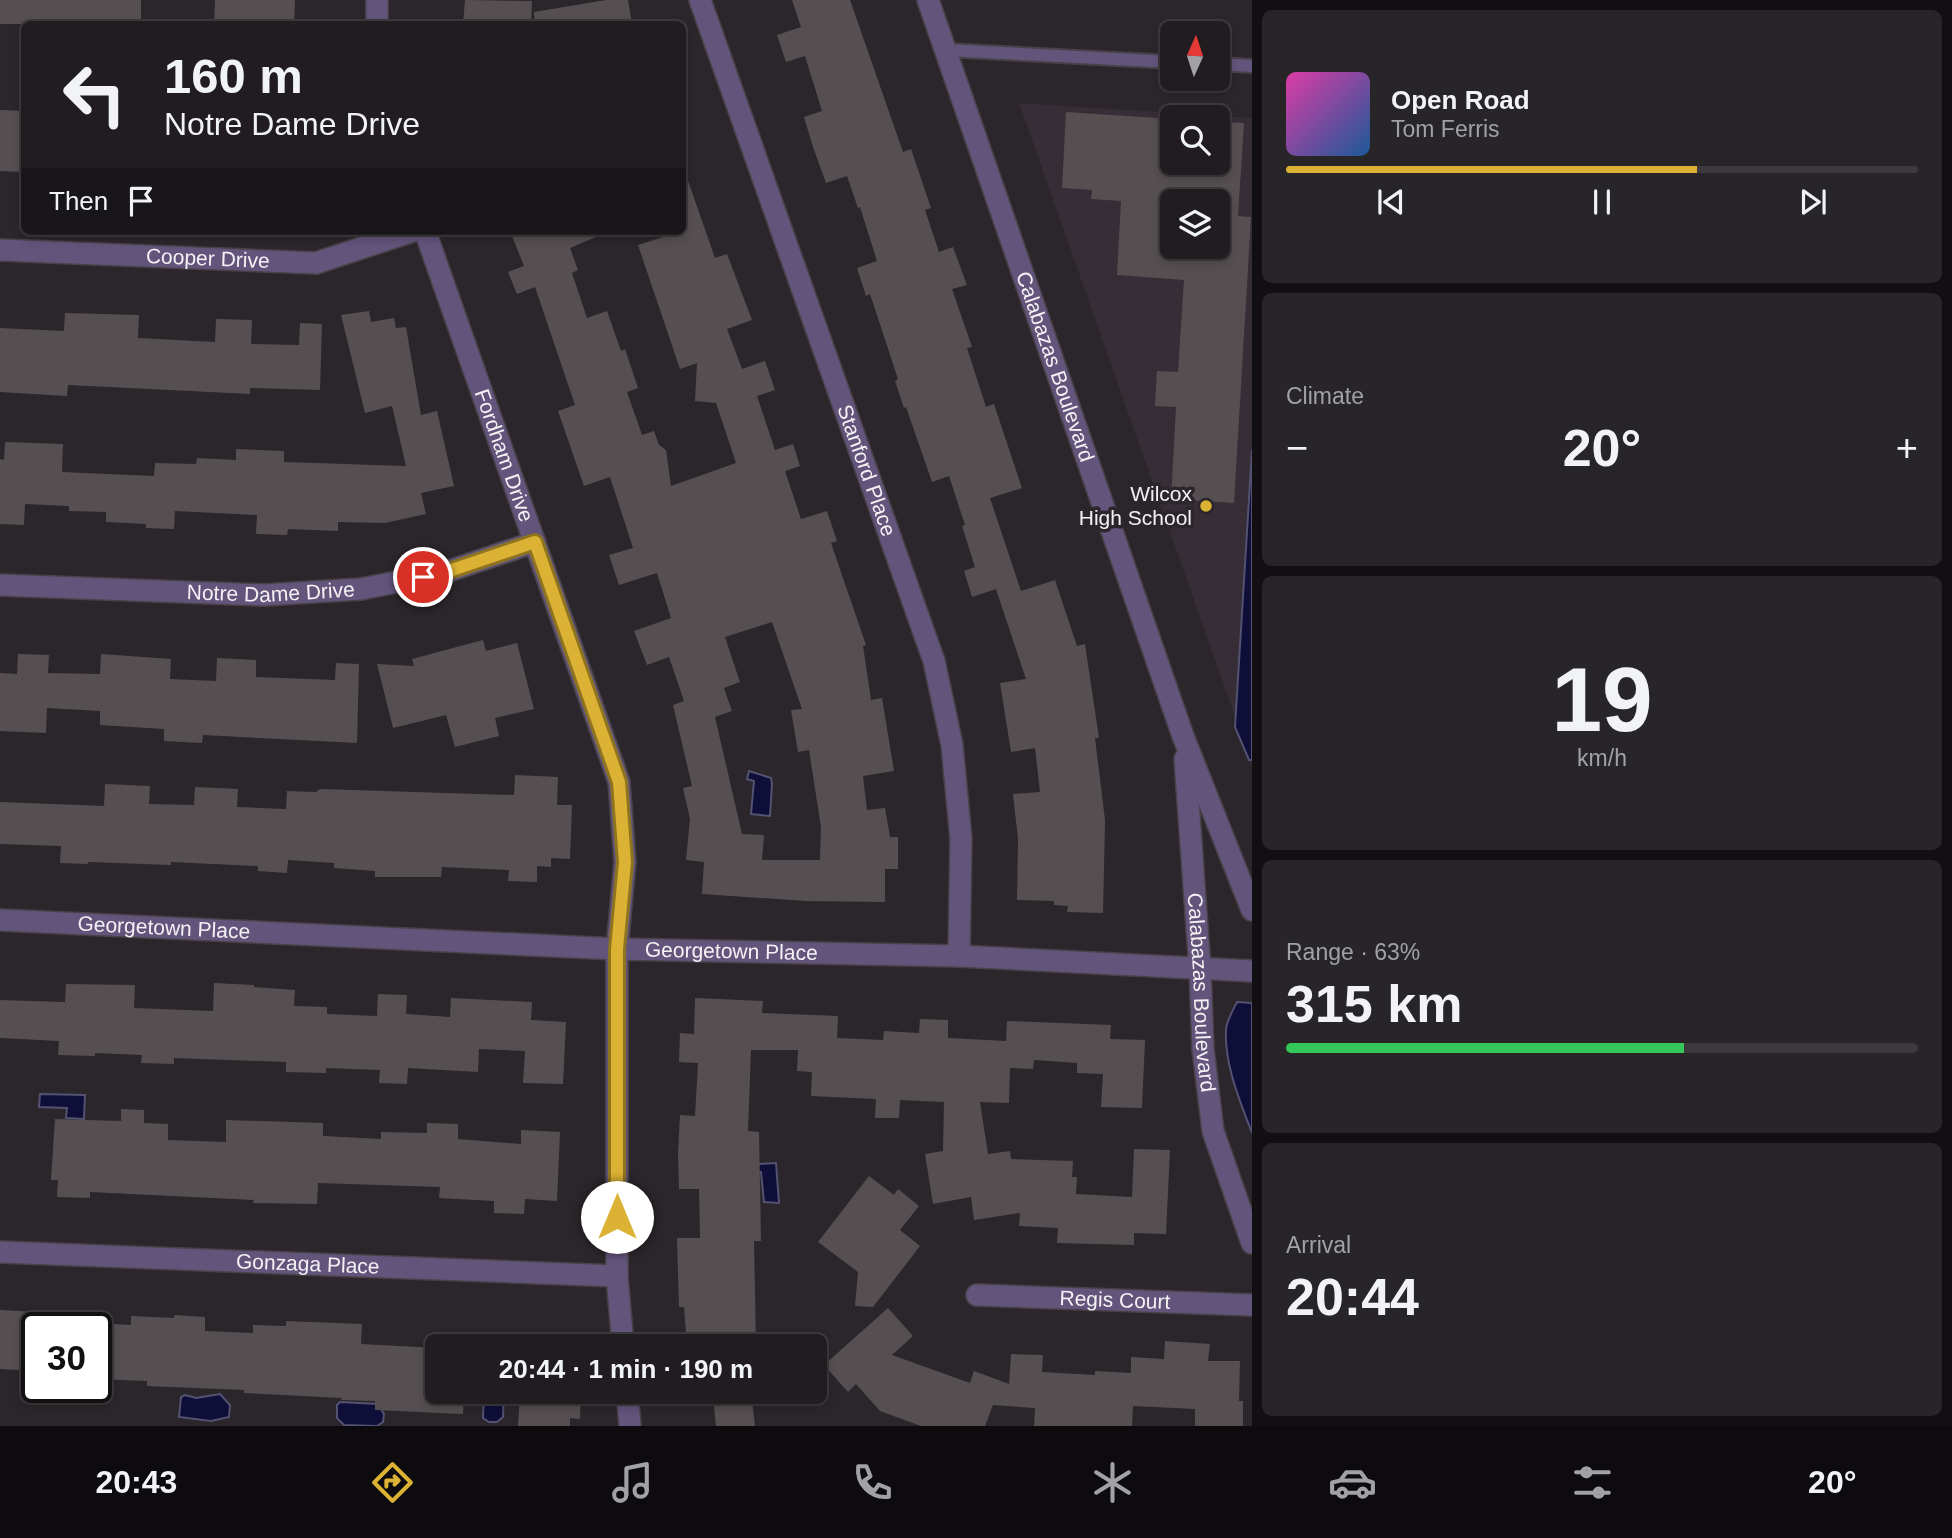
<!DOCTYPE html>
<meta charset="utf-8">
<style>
body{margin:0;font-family:Helvetica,sans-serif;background:#282529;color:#f1f3f6;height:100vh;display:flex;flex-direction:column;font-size:26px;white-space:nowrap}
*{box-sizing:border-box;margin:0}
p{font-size:23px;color:#a2a1a5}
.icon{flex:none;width:38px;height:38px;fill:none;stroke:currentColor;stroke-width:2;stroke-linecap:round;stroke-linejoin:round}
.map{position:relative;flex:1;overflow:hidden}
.side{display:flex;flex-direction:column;gap:10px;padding:10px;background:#120f12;width:700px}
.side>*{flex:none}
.guide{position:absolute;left:21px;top:21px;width:665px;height:214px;border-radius:10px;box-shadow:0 4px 10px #0003,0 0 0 2px #3d3a3e;background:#201c20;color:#f1f3f6;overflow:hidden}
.needle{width:46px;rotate:3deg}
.buttons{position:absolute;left:1160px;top:21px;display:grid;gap:14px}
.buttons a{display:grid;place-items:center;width:70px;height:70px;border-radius:10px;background:#201c20;box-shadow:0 4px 10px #0003,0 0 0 2px #3d3a3e;font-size:35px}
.speed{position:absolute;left:21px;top:1312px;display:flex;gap:14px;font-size:35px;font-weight:700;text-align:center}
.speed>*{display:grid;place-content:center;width:91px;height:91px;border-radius:50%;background:#201c20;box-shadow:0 4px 10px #0003,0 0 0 2px #3d3a3e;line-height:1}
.speed .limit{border:4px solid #111;border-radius:10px;background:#fff;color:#111}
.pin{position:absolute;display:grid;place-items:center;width:60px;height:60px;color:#fff;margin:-30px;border:4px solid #fff;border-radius:50%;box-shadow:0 2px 7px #0007}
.me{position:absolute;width:77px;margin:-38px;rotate:0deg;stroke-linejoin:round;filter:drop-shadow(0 0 5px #0008)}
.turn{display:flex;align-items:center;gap:24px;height:147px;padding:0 28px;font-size:32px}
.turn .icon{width:91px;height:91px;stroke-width:2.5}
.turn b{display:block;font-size:49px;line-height:60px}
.then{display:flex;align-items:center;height:66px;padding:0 28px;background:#0003;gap:14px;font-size:26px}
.big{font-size:52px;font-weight:700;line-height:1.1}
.side .tile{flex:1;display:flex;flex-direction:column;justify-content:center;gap:10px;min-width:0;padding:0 24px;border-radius:10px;background:#282529}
.side .dial{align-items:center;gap:0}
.dial b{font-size:91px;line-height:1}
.song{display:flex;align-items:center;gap:21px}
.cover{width:84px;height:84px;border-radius:10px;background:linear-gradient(135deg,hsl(320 70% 55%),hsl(210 70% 35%))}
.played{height:7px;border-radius:4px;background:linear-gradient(90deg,#dbb233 65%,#3d3a3e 65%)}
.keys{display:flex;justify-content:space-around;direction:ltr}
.heat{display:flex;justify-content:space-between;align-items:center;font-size:38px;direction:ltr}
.charge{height:10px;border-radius:5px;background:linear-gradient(90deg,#34c759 63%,#3d3a3e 0)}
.trip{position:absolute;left:425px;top:1334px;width:402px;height:70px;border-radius:10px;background:#201c20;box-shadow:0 4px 10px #0003,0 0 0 2px #3d3a3e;font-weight:700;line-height:70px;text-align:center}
.dock{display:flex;height:112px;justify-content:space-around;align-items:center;background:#0d0b0d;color:#a2a1a5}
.dock .icon{width:49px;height:49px}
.dock .on{color:#dbb233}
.dock b{font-size:32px;color:#f1f3f6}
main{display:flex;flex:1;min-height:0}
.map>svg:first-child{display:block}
.built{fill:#362d36;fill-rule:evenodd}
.water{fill:#0e0e39;stroke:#535271;stroke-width:2}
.building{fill:#564f52;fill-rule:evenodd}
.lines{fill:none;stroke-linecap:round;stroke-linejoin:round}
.service-casing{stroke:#474247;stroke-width:16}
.minor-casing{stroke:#474247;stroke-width:24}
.tertiary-casing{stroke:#474247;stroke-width:24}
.service{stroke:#62547b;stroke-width:12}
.minor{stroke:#62547b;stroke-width:21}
.tertiary{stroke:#62547b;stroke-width:21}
.route-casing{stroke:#8e7421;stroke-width:18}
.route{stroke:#dbb233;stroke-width:12}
.poi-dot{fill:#dbb233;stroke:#2b262b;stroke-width:2.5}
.labels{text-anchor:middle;stroke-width:7;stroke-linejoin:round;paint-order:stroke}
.street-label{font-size:21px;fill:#f4f1f4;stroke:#2b262b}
.poi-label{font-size:21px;fill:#f4f1f4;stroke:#2b262b;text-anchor:end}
</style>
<main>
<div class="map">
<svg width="1252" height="1426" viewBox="0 0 1252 1426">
<rect width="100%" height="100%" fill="#2b262b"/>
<path class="built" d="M1019 103 1252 118V765ZM1172 117H1218V163H1172ZM1172 201H1218V247H1172Z"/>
<path class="water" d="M1252 450V760H1249L1235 727Z
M749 771 771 778 772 784 770 816 751 814 754 781 747 779Z
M1237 1002 1252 1003V1133C1240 1101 1224 1064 1226 1029 1227 1020 1233 1010 1237 1002Z
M40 1094 85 1095 84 1119 66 1118 67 1108 39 1107Z
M776 1163 779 1203 764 1202 761 1172 755 1171 759 1164Z
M484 1391H504L503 1417 497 1422H489L483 1418Z
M220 1394 230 1405 229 1417 211 1421 179 1417 181 1397 185 1395 196 1398Z
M340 1402 378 1404 384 1414 383 1422 377 1426 344 1425 337 1418V1405Z"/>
<path class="building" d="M0 0H141V24H0Z
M215 0H295L294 24H214Z
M465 0 532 1 531 24H463Z
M606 0H628L632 24H535L534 12Z
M792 0H850L903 152 911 149 931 208 925 210 939 252 953 247 967 285 952 289 972 347 967 348 986 407 994 404 1022 488 990 498 1021 591 1055 580 1077 646 1085 644 1099 738H1095L1105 820 1103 913 1067 912 1068 906 1054 905V901L1017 900 1018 839 1013 794 1040 792 1035 748 1011 752 1000 683 1026 679 996 589 972 597 964 571 975 567 962 526 965 525 949 476 932 482 906 407 904 408 895 381 898 379 870 294 866 296 857 268 877 261 860 207 858 208 847 176 826 183 813 147 804 117 822 111 805 56 786 62 777 35 801 27Z
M0 110 24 111V172L0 171Z
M1066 112 1172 119V163H1218V122L1244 123 1238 216 1251 217 1234 503 1171 499 1176 407 1155 406 1157 371 1178 372 1184 280 1117 275 1121 201 1091 199 1092 190 1062 188ZM1172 201H1218V247H1172Z
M682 175H686L715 258 727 254 752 320 727 329 742 369 765 361 775 390 757 396 775 450 793 444 800 466 785 471 801 519 827 511 837 541 831 543 866 645 863 646 871 700 882 698 894 771 863 776 867 810 885 808 890 837H898V869H885V902L807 901 702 894 704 862 686 860 690 819 683 788 692 786 673 705 684 701 669 657 647 665 634 631 671 618 657 573 619 585 609 555 633 548 610 477 584 486 558 411 575 405 535 287 517 294 508 272 524 266 510 231H610L570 248 578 270 572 273 587 318 607 311 621 351 625 349 638 388 627 392 642 435 654 431 659 445 666 450 671 486 736 463 716 403 695 401 697 363 680 369 638 245 682 231ZM772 622 802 709 791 710 798 752 809 750 821 827 820 860H762L764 835 742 834 715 717 732 711 724 688 740 682 725 637Z
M369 311 371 322 394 318 396 328 406 327 421 415 437 411 454 486 421 493 426 514 385 523 338 522V531L288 529 287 535 256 534 257 515 175 511 174 529 146 528V524L106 522V512L69 511V506L25 504 24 525 0 524V459L4 460 5 442 63 444 62 472 154 476 155 463 196 464 197 458 236 460V449L284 451V462L406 466 392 406 365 413 341 315Z
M65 313 139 315 138 338 215 342 216 319 252 320 251 344 299 345 300 323 322 324 320 390 250 388V394L68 385 67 396 0 392V328L64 331Z
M483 640 486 651 517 643 534 709 495 718 499 736 455 747 446 715 393 728 377 664 414 666 412 659Z
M18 654 49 655 48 673 100 674 101 654 171 659 170 679 216 681 217 658 256 660V677L335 680 336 663 359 664 357 743 203 735 202 743 164 741V729L100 725V711L47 708 46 733 0 731V673L17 674Z
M515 775 558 777 557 805H572L570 859 551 858V867L537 866V882L508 881 509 870 442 867 441 877H375V871L334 868V863L288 860 287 873 258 871V866L171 862V865L88 862V864L60 863 61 846 0 844V802L104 806 105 784 150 786 149 804 194 805 195 787 238 789 237 807 286 809 287 791 316 792 320 789 514 795Z
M214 983 254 985V987L295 990 294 1006 327 1007V1014L377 1016 378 994 407 995 406 1014 450 1017 451 998 532 1002 531 1020 566 1022 563 1084 523 1083 525 1051 479 1049 478 1072 408 1068 407 1084 379 1083 380 1070 326 1068V1073L286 1072V1062L174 1058V1064L141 1063 142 1055 95 1053V1056L58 1055 59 1041 0 1038V1000L65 1002 66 984 135 985 134 1008 213 1011Z
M695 998 763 1001 762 1013 838 1016 837 1038 883 1040 884 1031 919 1033 920 1019 948 1020V1038L1006 1041 1007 1021 1111 1025 1110 1039 1145 1040 1142 1108 1101 1107 1103 1074 1077 1073V1063L1034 1060 1033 1069 1010 1068 1009 1103 980 1102 988 1154 1010 1151 1011 1159 1073 1161 1072 1177H1077L1076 1194 1132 1197 1134 1149 1170 1150 1166 1234 1134 1233V1245L1057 1243 1058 1228 1019 1226 1020 1213 974 1220 971 1197 933 1204 925 1154 943 1151 944 1102 900 1100 899 1118H875L876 1099 811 1096 812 1072 797 1071 798 1050H751L748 1131 759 1132 761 1241H754L756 1346H687L684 1307H679L677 1238H700L699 1189H679L678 1154 680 1115 695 1116 698 1063 679 1062 680 1033 694 1034Z
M121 1109 144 1110V1123L168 1124V1140L226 1142V1120L323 1123V1136L381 1139V1132L427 1133V1123L458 1124V1139L521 1144V1130L560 1132 557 1201 525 1199 524 1214 494 1213V1201L439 1198 440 1187 318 1183 317 1204 253 1203 254 1200 90 1192V1198L57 1197 58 1180H51L55 1119 121 1121Z
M869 1176 894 1195 898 1189 919 1206 900 1230 920 1246 873 1307 855 1306 858 1272 818 1242Z
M888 1308 913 1336 892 1355 970 1383 974 1371 1009 1384 1011 1354 1043 1355 1042 1372 1095 1375V1371L1131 1373V1357L1164 1359 1165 1341 1210 1344 1208 1361H1240L1239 1401H1243V1426H1195V1409L1133 1406 1132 1426H1034L1035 1408 993 1405 985 1426H921L880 1411 856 1384 848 1392 824 1365Z
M0 1310 37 1312V1371L0 1369Z
M174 1315 205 1317V1331L253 1333V1325L286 1326V1321L362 1324 361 1344 438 1348V1391H464L463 1414 375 1410V1401L341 1400 342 1398 244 1393V1390L147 1386V1381L96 1379V1323L131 1325V1316L174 1318Z
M520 1391H581L580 1419 570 1418V1426H518Z
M751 1392 755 1426H716L713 1396Z"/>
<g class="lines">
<g class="service-casing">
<path id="service" d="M945 50 1172 62
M1218 64 1252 66"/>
</g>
<g class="minor-casing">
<g id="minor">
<path d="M377 0V24"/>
<path id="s1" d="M700 0 934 661 952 745 961 839 959 956"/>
<path id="s2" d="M425 231 619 782 625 862 617 949V1276L623 1346"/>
<path id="s3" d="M0 250 316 263 413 231"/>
<path id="s4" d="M0 585 264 595 361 589 443 573 535 542"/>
<path id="s5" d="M0 920 617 949 959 956 1252 971"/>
<path id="s6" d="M0 1252 617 1276"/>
<path id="s7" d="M977 1295 1252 1305"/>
<path d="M627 1391 630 1426"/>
</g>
</g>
<g class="tertiary-casing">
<g id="tertiary">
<path id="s8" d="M928 0 1183 736 1252 910"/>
<path id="s9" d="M1185 759 1200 969 1203 1049 1213 1131 1252 1243"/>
</g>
</g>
<use href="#service" class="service"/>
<use href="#minor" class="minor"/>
<use href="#tertiary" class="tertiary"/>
</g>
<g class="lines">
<g class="route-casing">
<path id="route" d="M423 577 443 573 535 542 619 782 625 862 617 949V1217"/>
</g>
<use href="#route" class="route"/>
</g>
<circle class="poi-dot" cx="1206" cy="506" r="7"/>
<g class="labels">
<g class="street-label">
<text dy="7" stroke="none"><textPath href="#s3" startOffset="208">Cooper Drive</textPath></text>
<text dy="7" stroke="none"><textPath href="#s8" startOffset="388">Calabazas Boulevard</textPath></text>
<text dy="7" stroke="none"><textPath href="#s2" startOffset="238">Fordham Drive</textPath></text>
<text dy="7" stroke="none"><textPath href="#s1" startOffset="499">Stanford Place</textPath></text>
<text dy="7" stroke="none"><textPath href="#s4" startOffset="271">Notre Dame Drive</textPath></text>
<text dy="7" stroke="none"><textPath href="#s5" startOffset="164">Georgetown Place</textPath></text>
<text dy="7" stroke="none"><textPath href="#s5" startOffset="732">Georgetown Place</textPath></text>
<text dy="7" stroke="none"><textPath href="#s9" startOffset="234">Calabazas Boulevard</textPath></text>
<text dy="7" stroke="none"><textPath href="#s6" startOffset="308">Gonzaga Place</textPath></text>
<text dy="7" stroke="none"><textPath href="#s7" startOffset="138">Regis Court</textPath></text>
</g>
<g class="poi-label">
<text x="1192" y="501">Wilcox<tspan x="1192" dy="24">High School</tspan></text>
</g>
</g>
</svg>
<div class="buttons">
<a><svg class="needle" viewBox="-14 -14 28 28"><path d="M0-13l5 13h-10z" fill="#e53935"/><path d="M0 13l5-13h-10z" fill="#a2a1a5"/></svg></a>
<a><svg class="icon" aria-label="search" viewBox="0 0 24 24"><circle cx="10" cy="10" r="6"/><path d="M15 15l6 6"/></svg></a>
<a><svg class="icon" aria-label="layers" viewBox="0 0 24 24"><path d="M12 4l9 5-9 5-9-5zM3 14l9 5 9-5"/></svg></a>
</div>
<div class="speed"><div class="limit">30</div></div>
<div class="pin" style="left:423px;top:577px;background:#d93025"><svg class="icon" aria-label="arrive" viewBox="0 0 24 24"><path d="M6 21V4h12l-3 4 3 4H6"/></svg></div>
<svg class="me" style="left:617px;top:1217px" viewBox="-20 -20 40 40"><circle r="19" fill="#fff"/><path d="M0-13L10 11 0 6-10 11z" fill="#dbb233"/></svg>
<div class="trip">20:44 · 1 min · 190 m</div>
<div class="guide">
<div class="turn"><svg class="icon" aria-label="left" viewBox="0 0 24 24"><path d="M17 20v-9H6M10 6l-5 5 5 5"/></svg><div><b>160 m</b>Notre Dame Drive</div></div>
<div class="then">Then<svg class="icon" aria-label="arrive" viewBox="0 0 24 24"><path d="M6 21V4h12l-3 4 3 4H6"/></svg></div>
</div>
</div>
<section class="side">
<div class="tile">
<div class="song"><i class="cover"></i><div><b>Open Road</b><p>Tom Ferris</p></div></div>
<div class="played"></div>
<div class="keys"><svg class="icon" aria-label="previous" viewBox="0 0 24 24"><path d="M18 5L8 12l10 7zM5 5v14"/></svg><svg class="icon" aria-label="pause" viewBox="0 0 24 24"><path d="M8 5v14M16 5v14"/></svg><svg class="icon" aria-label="next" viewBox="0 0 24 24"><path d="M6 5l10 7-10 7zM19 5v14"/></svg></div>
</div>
<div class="tile"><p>Climate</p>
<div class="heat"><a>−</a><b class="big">20°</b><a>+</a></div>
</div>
<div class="tile dial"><b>19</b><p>km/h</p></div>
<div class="tile"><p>Range · 63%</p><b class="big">315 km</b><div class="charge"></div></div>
<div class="tile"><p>Arrival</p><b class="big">20:44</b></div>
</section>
</main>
<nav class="dock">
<b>20:43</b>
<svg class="icon on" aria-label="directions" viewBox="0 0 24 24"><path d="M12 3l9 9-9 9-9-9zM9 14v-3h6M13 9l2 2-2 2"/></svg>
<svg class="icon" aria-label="music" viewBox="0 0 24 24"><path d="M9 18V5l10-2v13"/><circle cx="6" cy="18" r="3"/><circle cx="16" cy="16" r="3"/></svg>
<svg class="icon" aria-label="phone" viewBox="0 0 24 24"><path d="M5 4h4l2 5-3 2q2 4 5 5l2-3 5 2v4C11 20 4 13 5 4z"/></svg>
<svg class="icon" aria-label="climate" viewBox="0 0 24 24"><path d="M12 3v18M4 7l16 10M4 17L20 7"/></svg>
<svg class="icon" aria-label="car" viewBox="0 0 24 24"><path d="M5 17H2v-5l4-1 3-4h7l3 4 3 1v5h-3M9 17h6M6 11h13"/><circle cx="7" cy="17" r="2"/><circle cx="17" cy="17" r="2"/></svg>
<svg class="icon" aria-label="filters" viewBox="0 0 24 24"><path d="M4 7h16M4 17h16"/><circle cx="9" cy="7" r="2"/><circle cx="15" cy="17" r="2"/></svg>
<b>20°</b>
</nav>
